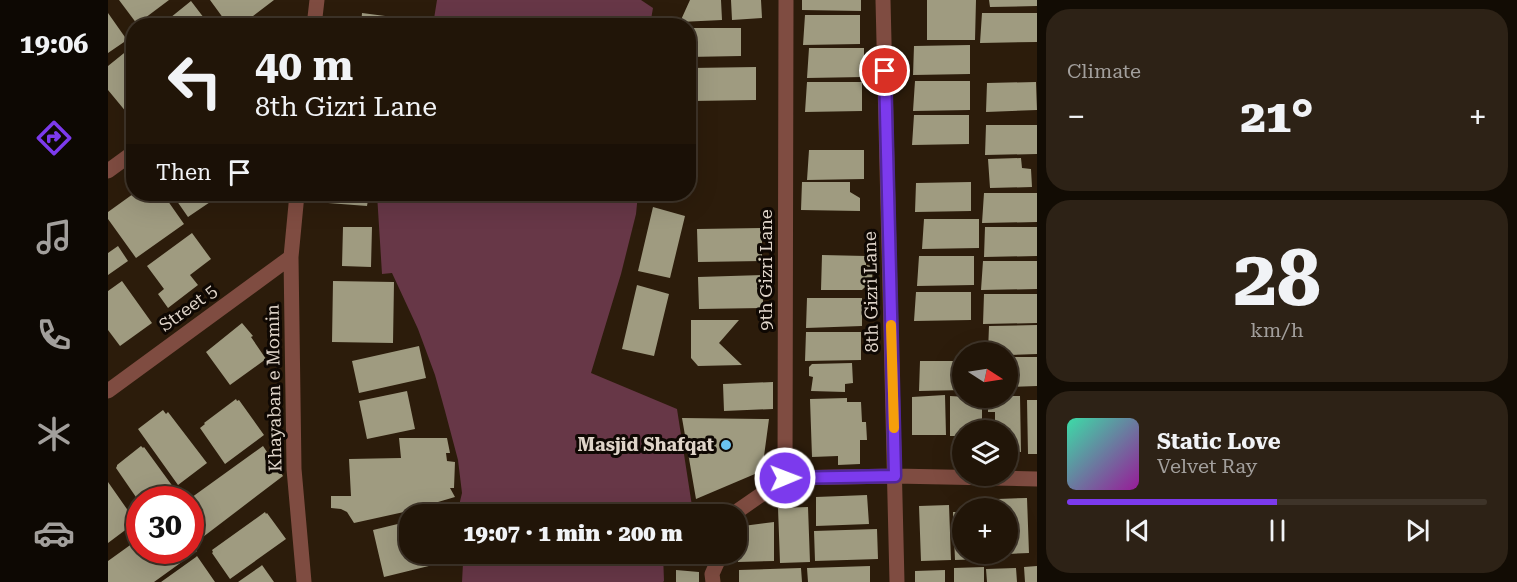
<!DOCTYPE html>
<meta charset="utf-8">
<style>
body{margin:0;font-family:"Roboto Serif",serif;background:#2d2216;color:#f1f3f6;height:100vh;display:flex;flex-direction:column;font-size:22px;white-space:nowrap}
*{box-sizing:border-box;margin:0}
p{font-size:20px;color:#a29f9c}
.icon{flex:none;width:33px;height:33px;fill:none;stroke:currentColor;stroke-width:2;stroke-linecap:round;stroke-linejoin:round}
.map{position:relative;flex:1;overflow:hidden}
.drawer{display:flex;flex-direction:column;gap:9px;padding:9px;background:#120c04;width:480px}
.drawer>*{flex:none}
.banner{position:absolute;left:18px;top:18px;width:570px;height:183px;border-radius:24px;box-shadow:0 6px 24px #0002,0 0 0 2px #3e3429;background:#211508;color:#f1f3f6;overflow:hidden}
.needle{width:39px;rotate:102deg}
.tools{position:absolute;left:844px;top:342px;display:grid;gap:12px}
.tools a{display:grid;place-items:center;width:66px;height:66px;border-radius:50%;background:#211508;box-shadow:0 6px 24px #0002,0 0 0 2px #3e3429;font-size:30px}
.speed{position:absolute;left:18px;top:486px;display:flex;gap:12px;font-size:30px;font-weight:700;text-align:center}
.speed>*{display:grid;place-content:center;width:78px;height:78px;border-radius:50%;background:#211508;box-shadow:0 6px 24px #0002,0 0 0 2px #3e3429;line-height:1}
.speed .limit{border:9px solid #d22;background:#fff;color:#111}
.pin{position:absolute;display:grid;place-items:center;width:51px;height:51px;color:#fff;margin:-26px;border:3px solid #fff;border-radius:50%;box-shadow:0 2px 6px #0007}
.me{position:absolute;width:66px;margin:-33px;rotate:89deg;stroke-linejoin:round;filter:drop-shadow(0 0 4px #0008)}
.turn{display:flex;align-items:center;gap:21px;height:126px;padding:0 30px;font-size:27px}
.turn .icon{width:78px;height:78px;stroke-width:2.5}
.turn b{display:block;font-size:42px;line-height:51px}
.then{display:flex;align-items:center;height:57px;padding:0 30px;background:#0003;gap:12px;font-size:22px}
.big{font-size:45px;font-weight:800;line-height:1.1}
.drawer .widget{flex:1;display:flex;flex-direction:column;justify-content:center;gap:9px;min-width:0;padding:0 21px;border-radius:24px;background:#2d2216}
.drawer .dial{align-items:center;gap:0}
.dial b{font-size:78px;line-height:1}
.song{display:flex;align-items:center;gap:18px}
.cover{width:72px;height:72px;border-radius:9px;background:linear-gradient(135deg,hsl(160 70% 55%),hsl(300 70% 35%))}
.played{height:6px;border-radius:3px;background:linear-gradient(90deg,#7c3aed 50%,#3e3429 50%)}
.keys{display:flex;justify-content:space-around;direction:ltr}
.heat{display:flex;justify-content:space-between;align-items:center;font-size:33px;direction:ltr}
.trip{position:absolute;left:291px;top:504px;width:348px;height:60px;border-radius:24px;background:#211508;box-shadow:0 6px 24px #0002,0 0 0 2px #3e3429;font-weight:800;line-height:60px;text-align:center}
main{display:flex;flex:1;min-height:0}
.menu{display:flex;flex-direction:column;width:108px;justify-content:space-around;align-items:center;background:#0d0803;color:#a29f9c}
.menu .icon{width:42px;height:42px}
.menu .selected{color:#7c3aed}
.menu b{font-size:27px;color:#f1f3f6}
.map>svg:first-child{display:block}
.green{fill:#673747}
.building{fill:#9f9b80}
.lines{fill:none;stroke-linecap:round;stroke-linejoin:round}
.minor{stroke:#7f4c41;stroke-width:15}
.route-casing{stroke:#51269a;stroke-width:15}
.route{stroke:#7c3aed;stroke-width:10}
.slow{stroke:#f59e0b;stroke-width:10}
.poi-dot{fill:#6ac3f1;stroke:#0f0803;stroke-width:2}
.labels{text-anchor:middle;stroke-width:6;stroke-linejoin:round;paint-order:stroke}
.street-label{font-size:18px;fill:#dfd4c9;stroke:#0f0803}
.poi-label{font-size:18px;font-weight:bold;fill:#dfd4c9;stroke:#0f0803;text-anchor:end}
</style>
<main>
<nav class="menu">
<b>19:06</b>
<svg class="icon selected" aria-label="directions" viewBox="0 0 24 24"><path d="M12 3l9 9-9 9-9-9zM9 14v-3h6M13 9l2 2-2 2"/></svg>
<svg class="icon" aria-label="music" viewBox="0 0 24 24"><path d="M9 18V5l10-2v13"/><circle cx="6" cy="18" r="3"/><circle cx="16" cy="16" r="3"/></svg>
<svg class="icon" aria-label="phone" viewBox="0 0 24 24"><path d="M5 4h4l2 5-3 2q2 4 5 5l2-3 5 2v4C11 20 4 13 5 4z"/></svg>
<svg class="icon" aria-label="climate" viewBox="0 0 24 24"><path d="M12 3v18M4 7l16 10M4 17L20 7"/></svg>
<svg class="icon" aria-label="car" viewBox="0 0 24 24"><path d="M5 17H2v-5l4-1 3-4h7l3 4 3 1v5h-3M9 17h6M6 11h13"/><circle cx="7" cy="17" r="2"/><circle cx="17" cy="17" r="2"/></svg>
</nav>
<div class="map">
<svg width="929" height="582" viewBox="0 0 929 582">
<rect width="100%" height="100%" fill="#2c1c0b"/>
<path class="green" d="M329 0H533L545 8 542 25H325Z
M269 194H530L528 214 513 274 483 373 569 409 584 506 571 514H349L354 493 350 460 337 411 327 375 310 329 284 273 274 274Z
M352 554H555L556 581 555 582H354L355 563Z"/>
<path class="building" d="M11 0H61L29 24Z
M102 0H166L132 26H121Z
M582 0H613L614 20 572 22Z
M623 0H653L654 18 624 20Z
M694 0H753V11L694 10Z
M819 0H868L867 40H819Z
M881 0H929V6L882 7Z
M83 1 96 18 88 24 89 26H52Z
M0 13 19 40 0 53Z
M254 13 308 20 307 26H253Z
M874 13H929V42L872 43Z
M697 15H752V44L695 45Z
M580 28H633V56L580 57Z
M26 45V108L19 113 0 90V66Z
M862 45V74L805 75 806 46Z
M701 48H756V77L699 78Z
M648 67V100L584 101 583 68Z
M807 81H862V110L805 111Z
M699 82H754V111L697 112Z
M928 82 929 110 878 112 879 83Z
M806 115H861V144L804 145Z
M878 125H929V154L877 155Z
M701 150H756V179L699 180Z
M913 158 914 168 923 169 924 187 882 188 880 159Z
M694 182H742V192L752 198V211L693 210Z
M863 182V211L807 212 808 183Z
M876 193H929V222L874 223Z
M25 194H55L76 224 28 258 0 219V212Z
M64 194H114L80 217Z
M221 194H261L259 206 220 203Z
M545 207 577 216 562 278 530 271Z
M816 219H871V248L814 249Z
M235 227H264L263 267 234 266Z
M877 227H929V256L876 257Z
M654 228V261L590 262 589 229Z
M84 233 103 259 82 275 90 285 60 308 50 294 56 289 39 266Z
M10 246 20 261 0 275V253Z
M714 255 758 256V265L765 266 764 280 754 290H713Z
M811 256H866V285L809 286Z
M875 261H929V289L873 290Z
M655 275V308L591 309 590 277Z
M14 281 44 323 12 346 0 330V291Z
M225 281 286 282 285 343 224 342Z
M529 285 561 294 546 356 514 349Z
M808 292H863V320L806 321Z
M876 294H929V323L875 324Z
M699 298H754V326L698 328Z
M583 320H631L611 343 634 365 590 366 583 358Z
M134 323 145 336 143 337 158 359 122 385 98 352Z
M929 325V354L900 355V352H880L881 326Z
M698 332H753V360L697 361Z
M311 346 318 378 251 393 244 361Z
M900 357H929V386L900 387Z
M812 361H855V390L811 391Z
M744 363 745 383 737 384V392L703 391 705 377 701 376V367L704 364Z
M665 382V409L616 411 615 384Z
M299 391 307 429 259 439 251 401Z
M837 395 838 435H804V397Z
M842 396 874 398V430H855V436H842Z
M900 396H912L913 452H900V430H887V412H880V398H900Z
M739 398V402H753L754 422H758L759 440H752V464L730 465V456L704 457 702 399Z
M128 399 129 401 131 400 156 435 117 464 92 428 97 424 96 423Z
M919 400H929V454H920Z
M55 410 58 414 60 412 99 463 70 485 30 429Z
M574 418 661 419 654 471 588 499Z
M291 438H339L342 453H338L339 461 347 462 346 488H342L347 497 330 502 332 509 316 512 314 505 296 512 246 523 239 512 233 509 223 508V496H243L241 459 293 458Z
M33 446 35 448 36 447 71 495 64 500H30L8 468 9 466V465Z
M155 446 175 476 91 540 82 529V500H80Z
M0 482 28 522 0 543Z
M759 495 761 524 708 526V497Z
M919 498 921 553 900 554V508H889V499Z
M841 505 843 560 813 561 811 506Z
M700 507 702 562 672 563 670 508Z
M157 512 158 514 159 513 178 539 122 579 104 553 105 552 104 550Z
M845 512H855V554H877V559L847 560Z
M302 521V554H331L333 563 276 577 265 530Z
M666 522V561L630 562 629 531 635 526Z
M769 529 770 559 707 561 706 531Z
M32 538V550H82V542L89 551 46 582H0V561Z
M567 554H589V563H567Z
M89 556 107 582H53L88 557Z
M154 565 166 582H130L153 566Z
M762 566V582H700L699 568Z
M929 566V582H917L916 567Z
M876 567V582H846V568Z
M693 568 694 582H631V570Z
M908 568 909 582H879L878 569Z
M568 570 591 572V582H568Z
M837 570V582H807V571Z"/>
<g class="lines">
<path class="minor" d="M775 0 789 582
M206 26 209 0
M0 171 26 152
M189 194 183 257 186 469 196 582
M0 391 183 257
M677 478 678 0
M677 478 787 476 929 479
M628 516 631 510 677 478
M605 582 604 574 613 554"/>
</g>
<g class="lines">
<g class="route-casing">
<path id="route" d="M677 478 787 476 777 71"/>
</g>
<use href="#route" class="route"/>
<path class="slow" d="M783 325 786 428"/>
</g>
<circle class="poi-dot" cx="618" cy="445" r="6"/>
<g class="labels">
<g class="street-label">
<text transform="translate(658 270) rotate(-90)" y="6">9th Gizri Lane</text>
<text transform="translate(763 292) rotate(-91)" y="6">8th Gizri Lane</text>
<text transform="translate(80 308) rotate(-36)" y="6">Street 5</text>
<text transform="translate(166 388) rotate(-91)" y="6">Khayaban e Momin</text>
</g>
<g class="poi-label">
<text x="606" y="451">Masjid Shafqat</text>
</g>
</g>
</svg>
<div class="tools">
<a><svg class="needle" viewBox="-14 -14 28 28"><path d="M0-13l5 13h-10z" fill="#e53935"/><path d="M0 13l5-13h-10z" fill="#a29f9c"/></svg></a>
<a><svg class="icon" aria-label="layers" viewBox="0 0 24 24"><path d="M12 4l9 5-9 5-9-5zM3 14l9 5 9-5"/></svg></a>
<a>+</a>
</div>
<div class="speed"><div class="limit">30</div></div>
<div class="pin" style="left:777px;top:71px;background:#d93025"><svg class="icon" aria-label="arrive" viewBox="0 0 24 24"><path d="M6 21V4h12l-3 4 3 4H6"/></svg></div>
<svg class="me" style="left:677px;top:478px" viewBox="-20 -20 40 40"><circle r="17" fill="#7c3aed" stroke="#fff" stroke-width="3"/><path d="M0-11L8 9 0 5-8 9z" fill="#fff"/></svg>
<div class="trip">19:07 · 1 min · 200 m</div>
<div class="banner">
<div class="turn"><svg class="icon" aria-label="left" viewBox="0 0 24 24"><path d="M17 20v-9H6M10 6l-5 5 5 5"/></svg><div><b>40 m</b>8th Gizri Lane</div></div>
<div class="then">Then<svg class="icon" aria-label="arrive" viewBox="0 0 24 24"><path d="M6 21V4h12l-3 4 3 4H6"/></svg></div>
</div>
</div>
<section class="drawer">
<div class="widget"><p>Climate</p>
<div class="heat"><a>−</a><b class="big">21°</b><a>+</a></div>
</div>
<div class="widget dial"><b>28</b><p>km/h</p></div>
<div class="widget">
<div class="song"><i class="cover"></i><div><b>Static Love</b><p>Velvet Ray</p></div></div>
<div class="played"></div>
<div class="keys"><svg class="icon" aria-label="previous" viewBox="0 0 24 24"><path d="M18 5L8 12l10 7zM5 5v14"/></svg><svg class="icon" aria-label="pause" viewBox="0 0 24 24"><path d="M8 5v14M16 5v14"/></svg><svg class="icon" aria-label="next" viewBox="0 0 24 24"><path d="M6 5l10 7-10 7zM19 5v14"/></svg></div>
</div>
</section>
</main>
